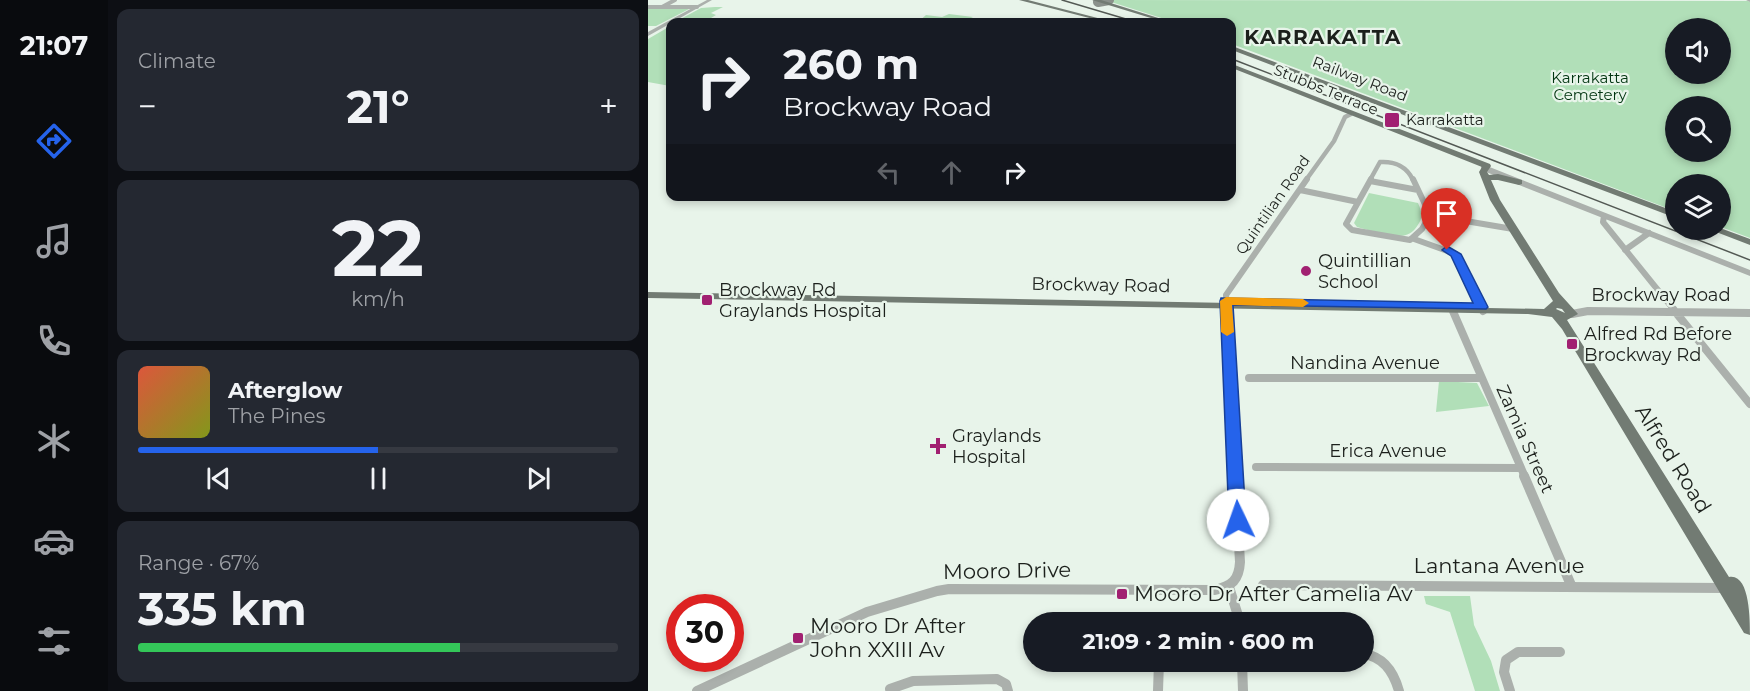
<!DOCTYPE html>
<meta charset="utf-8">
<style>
body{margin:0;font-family:Montserrat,sans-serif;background:#242831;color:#f1f3f6;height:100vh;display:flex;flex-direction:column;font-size:22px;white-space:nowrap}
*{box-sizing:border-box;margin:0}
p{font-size:20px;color:#9ea1a6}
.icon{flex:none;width:33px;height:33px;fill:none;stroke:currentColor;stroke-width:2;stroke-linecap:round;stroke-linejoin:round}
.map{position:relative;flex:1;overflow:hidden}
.drawer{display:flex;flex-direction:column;gap:9px;padding:9px;background:#0d0f14;width:540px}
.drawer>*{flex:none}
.banner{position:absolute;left:18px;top:18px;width:570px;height:183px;border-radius:12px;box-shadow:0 3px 9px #0003;background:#171b24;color:#f1f3f6;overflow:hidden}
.fabs{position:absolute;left:1017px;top:18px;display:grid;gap:12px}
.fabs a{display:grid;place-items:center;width:66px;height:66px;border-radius:50%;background:#171b24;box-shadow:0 3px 9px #0003;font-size:30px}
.speed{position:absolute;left:18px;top:594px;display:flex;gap:12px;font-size:30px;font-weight:700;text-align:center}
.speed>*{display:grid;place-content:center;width:78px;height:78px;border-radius:50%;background:#171b24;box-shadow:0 3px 9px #0003;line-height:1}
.speed .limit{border:9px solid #d22;background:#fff;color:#111}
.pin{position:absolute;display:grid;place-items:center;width:51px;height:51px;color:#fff;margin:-62px -26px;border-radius:50% 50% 50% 0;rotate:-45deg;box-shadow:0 0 6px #0007}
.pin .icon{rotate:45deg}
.me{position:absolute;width:66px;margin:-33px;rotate:357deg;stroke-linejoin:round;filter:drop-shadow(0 0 4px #0008)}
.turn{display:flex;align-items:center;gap:21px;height:126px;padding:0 18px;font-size:27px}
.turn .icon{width:78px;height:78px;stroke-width:2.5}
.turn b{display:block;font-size:42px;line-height:51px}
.lanes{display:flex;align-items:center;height:57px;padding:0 18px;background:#0003;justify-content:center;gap:30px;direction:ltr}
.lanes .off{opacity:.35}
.big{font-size:45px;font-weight:700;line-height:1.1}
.drawer .tile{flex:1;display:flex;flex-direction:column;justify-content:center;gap:9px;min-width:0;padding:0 21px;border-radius:12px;background:#242831}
.drawer .dial{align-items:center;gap:0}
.dial b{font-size:78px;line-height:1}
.song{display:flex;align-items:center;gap:18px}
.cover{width:72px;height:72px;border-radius:9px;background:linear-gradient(135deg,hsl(10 70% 55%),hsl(70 70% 35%))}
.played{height:6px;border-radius:3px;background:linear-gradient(90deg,#2563eb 50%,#363941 50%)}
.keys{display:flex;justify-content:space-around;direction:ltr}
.heat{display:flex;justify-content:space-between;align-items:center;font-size:33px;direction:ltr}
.charge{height:9px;border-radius:4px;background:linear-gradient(90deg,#34c759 67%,#363941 0)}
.trip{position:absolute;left:375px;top:612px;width:351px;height:60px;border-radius:30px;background:#171b24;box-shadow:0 3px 9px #0003;font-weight:700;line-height:60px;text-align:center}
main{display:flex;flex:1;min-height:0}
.dock{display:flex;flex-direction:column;width:108px;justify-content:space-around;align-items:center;background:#090b0e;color:#9ea1a6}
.dock .icon{width:42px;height:42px}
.dock .selected{color:#2563eb}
.dock b{font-size:27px;color:#f1f3f6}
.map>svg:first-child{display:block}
.green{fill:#b1dfb8;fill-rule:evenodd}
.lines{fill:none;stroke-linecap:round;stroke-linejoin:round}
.minor-far4{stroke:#abb0ac;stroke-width:4}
.minor-far3{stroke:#abb0ac;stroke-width:4.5}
.minor-far2{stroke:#abb0ac;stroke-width:6}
.minor-far1{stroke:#abb0ac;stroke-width:8}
.minor{stroke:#abb0ac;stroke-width:10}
.tertiary{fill:#abb0ac;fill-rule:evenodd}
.secondary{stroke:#8a918b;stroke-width:10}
.primary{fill:#727b73;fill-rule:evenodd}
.rail{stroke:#535954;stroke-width:1.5}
.route{fill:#2563eb;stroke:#184099;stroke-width:1.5}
.slow{fill:#f59e0b}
.poi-dot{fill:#a12071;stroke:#e8f4ea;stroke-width:2}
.labels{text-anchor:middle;stroke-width:4.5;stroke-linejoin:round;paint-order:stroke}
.far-park-label{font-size:15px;fill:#003410;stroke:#e8f4ea}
.far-street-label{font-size:15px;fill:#1c201c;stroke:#e8f4ea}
.far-poi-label{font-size:15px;fill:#1c201c;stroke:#e8f4ea;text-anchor:start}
.poi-label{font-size:18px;fill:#1c201c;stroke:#e8f4ea;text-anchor:start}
.street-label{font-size:18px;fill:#1c201c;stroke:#e8f4ea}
.far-district-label{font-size:20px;font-weight:bold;letter-spacing:1.5px;fill:#1c201c;stroke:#e8f4ea}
.near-street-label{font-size:21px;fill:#1c201c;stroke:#e8f4ea}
.near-poi-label{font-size:21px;fill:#1c201c;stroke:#e8f4ea;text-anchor:start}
</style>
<main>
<nav class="dock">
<b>21:07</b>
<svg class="icon selected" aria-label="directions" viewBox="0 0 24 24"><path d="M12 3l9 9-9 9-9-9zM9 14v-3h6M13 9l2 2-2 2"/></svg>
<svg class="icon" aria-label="music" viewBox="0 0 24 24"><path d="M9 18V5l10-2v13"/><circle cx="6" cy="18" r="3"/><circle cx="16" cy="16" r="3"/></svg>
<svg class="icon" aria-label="phone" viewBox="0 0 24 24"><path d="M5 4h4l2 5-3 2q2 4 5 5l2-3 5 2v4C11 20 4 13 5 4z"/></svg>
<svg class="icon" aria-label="climate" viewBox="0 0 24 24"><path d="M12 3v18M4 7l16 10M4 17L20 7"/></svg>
<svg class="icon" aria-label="car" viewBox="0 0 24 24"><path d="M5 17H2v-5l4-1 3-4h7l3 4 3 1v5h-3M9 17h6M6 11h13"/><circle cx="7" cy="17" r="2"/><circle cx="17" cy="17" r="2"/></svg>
<svg class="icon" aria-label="filters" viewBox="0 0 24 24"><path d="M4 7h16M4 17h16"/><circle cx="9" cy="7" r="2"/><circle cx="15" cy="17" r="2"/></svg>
</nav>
<section class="drawer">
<div class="tile"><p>Climate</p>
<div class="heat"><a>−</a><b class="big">21°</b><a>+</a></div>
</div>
<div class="tile dial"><b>22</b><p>km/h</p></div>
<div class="tile">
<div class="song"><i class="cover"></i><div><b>Afterglow</b><p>The Pines</p></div></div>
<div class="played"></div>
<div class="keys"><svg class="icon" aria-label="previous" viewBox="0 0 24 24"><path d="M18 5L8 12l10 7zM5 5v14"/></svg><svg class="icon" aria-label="pause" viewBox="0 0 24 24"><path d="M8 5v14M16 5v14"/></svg><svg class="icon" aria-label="next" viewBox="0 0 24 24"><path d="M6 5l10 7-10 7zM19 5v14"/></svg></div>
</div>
<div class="tile"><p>Range · 67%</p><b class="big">335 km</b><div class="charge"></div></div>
</section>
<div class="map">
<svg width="1102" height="691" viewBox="0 0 1102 691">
<rect width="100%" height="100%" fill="#e8f4ea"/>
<path class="green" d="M464 0 1100 1 1102 2V238L1073 227 1072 184H1028L1027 211 584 44V22H526L463 2ZM1028 28H1072V74H1028ZM1028 106H1072V152H1028Z
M67 7H75L63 13 68 15 63 18 109 20 111 22H27L53 8Z
M0 8H43L8 26H0Z
M301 14 325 17 321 19 341 20 335 22H270L278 15 294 17Z
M19 28H22V86L0 82V39Z
M721 193 770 203C775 214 775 219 767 229 755 244 726 231 709 227L706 223Z
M791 381 829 383 841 406 788 412Z
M776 596H822L826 625 843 661 852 691H827L802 612 778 604Z"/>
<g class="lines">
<path class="minor-far4" d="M0 7H49
M14 7 27 0"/>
<path class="minor-far3" d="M658 180 686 141 697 117 703 114
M722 180 732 162C747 161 759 167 765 180"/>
<path class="minor-far2" d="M723 179 698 224 704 230 762 240 774 229 782 215 765 179
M722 181 770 190
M652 190 710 202
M782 215 865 229
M956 216 955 222 1026 310
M766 239 808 254 835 310
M977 250 1001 233
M803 306 805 310
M579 310 578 295 659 179"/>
<path class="minor-far1" d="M579 309 588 477
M804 309 877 477
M834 309 835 311
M1025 309 1102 404
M924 314 940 311 1102 313
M601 378H833
M608 467 872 468"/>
<path class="minor" d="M876 476 923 585
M615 585 1077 588
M581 587 592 622
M716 654C736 657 746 673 751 691
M594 662 595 691
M242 689 265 681 349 679 358 684 360 691
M49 691 219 612 289 591 301 589 567 590C584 586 591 580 592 562L587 476
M510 691 511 662
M862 691 856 672 858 660 870 652H912"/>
<path class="tertiary" d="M59 0H64L0 36V32Z
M1098 0H1102V2Z
M833 166H839L1102 270V276L833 170Z"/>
<path class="secondary" d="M450 2 461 0"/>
<path class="primary" d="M371 0H380L465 22H457Z
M444 0H453L523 22H516Z
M584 46 1028 212V218L584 50Z
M584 64 842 164 843 166 839 172 841 175 850 174 874 180V184L871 185 850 180H843L852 200 911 293 930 314 919 320 1081 577C1102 573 1102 620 1102 635L1096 633 914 329 904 317 880 314 0 298V292L896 309 905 301 842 200 831 172 834 167 584 68ZM909 308 914 309 917 313 908 309Z
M1072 228 1102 239V245L1063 230Z"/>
<path class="rail" d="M414 0 488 22
M584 59 1102 260"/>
</g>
<path class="route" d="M799 246 813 254 840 307 838 309 585 305 598 520 596 525 590 527 583 525 581 520 572 301 573 298 825 303 803 256 794 250Z"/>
<path class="slow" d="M578 297 655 299 661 303 655 307 584 305 586 332 579 336 573 332 572 301Z"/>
<g class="poi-dot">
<rect x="736" y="112" width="16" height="16" rx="3"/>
<circle cx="658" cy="271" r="6"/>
<rect x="53" y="294" width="12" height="12" rx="3"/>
<rect x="918" y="338" width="12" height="12" rx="3"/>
<path d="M287 437h6v6h6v6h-6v6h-6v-6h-6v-6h6z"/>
<rect x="468" y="588" width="12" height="12" rx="3"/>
<rect x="144" y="632" width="12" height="12" rx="3"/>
</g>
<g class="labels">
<g class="far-park-label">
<text x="942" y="83">Karrakatta<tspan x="942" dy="17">Cemetery</tspan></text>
</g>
<g class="far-street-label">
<text transform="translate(712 79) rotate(21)" y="5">Railway Road</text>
<text transform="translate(678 90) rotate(22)" y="5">Stubbs Terrace</text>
<text transform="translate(625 205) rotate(-55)" y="5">Quintilian Road</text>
</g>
<g class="far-poi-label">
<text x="758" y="125">Karrakatta</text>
</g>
<g class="poi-label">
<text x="670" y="267">Quintillian<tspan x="670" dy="21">School</tspan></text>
<text x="71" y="296">Brockway Rd<tspan x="71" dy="21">Graylands Hospital</tspan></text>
<text x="936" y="340">Alfred Rd Before<tspan x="936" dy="21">Brockway Rd</tspan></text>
<text x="304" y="442">Graylands<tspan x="304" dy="21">Hospital</tspan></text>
</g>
<g class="street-label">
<text transform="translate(453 285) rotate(1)" y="6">Brockway Road</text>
<text x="1013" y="301">Brockway Road</text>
<text x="717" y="369">Nandina Avenue</text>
<text transform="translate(877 439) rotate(66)" y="6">Zamia Street</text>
<text x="740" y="457">Erica Avenue</text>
</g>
<g class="far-district-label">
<text x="675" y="44">KARRAKATTA</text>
</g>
<g class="near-street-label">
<text transform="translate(1025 459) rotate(58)" y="7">Alfred Road</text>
<text x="851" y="573">Lantana Avenue</text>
<text transform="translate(359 571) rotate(-1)" y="7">Mooro Drive</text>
</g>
<g class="near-poi-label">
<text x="486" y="601">Mooro Dr After Camelia Av</text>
<text x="162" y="633">Mooro Dr After<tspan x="162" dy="24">John XXIII Av</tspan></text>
</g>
</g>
</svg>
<div class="fabs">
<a><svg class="icon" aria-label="sound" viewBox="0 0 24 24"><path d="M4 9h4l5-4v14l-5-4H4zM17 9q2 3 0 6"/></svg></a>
<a><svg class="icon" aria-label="search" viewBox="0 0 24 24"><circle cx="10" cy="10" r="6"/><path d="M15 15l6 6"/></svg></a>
<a><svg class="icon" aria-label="layers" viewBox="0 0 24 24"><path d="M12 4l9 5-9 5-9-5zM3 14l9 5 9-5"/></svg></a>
</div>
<div class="speed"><div class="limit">30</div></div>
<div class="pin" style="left:799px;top:250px;background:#d93025"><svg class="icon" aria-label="arrive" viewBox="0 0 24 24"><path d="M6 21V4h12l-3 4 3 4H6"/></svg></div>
<svg class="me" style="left:590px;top:520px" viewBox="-20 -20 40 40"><circle r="19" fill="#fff"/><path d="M0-13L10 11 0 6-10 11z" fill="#2563eb"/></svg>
<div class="trip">21:09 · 2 min · 600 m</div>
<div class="banner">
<div class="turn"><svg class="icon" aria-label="right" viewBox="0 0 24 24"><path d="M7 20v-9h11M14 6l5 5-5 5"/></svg><div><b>260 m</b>Brockway Road</div></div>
<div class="lanes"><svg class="icon off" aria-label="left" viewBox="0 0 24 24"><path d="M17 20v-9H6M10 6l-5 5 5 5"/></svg><svg class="icon off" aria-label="ahead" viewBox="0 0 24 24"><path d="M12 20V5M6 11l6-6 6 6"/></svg><svg class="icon" aria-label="right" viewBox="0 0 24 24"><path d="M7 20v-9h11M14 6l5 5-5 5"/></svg></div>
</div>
</div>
</main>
